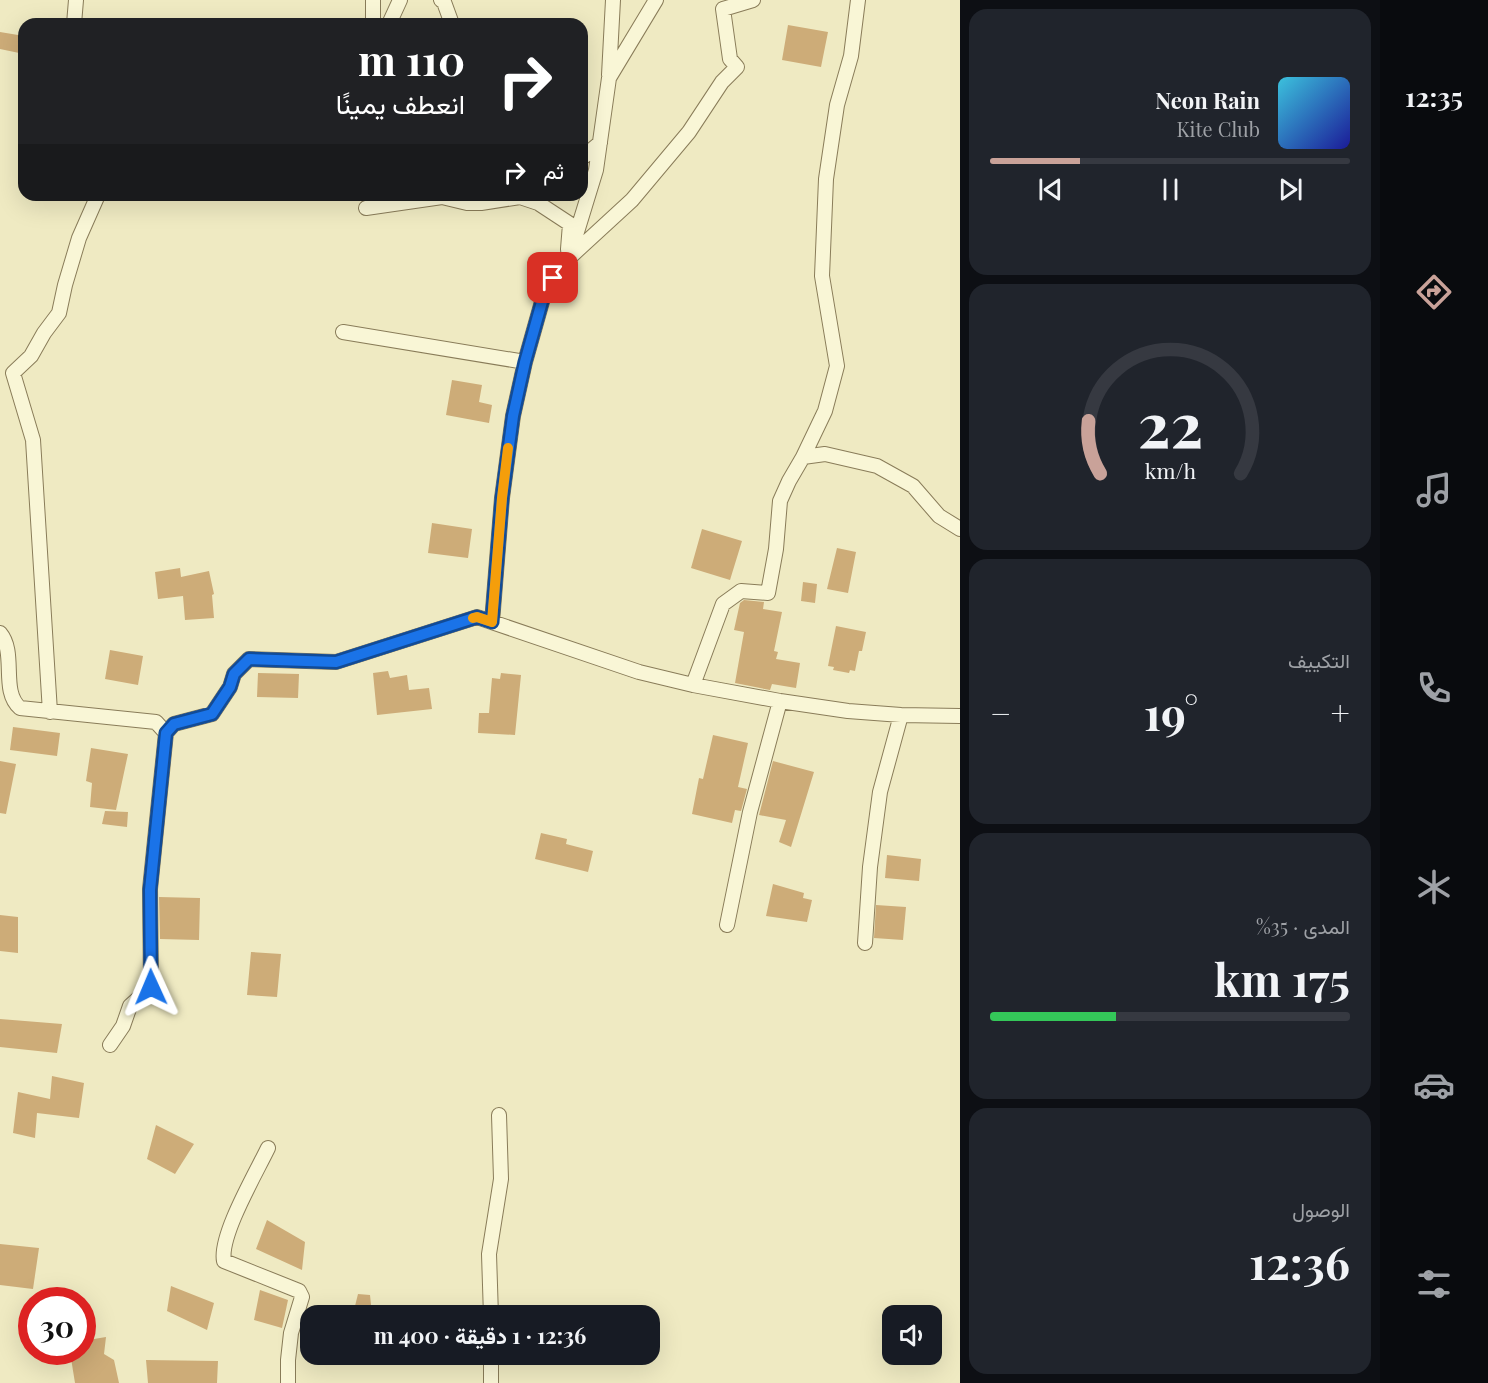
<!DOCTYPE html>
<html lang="ar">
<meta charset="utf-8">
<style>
body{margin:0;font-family:"Playfair Display",Vazirmatn,serif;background:#20242c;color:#f1f3f6;direction:rtl;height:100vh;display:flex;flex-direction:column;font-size:22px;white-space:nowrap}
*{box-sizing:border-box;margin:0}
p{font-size:20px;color:#9ea1a6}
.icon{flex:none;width:33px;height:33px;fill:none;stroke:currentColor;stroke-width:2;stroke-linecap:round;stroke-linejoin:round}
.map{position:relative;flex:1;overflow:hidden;direction:ltr}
.side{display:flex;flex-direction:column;gap:9px;padding:9px;background:#0d0f14;width:420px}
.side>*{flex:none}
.banner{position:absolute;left:18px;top:18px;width:570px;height:183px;border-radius:18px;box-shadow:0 6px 24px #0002;direction:rtl;background:#202124;color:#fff;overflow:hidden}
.tools{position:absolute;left:882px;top:1305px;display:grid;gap:12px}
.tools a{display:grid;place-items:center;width:60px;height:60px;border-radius:12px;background:#171b24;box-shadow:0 6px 24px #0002;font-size:30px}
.speed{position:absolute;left:18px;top:1287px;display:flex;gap:12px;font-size:30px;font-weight:700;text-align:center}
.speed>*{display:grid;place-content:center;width:78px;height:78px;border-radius:50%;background:#171b24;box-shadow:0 6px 24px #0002;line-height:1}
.speed .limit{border:9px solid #d22;background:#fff;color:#111}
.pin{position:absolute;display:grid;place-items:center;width:51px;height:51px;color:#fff;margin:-26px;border-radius:12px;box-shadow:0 3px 9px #0006}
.me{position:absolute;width:66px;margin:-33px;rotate:359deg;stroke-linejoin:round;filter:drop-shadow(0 0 4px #0008)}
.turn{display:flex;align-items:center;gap:21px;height:126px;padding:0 24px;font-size:27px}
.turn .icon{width:78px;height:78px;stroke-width:2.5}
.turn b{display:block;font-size:42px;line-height:51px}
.then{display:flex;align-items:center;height:57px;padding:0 24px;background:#0003;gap:12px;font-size:22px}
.big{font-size:45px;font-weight:700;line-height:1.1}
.side .tile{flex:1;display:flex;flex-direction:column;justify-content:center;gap:9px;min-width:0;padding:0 21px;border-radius:18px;background:#20242c}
.side .dial{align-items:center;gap:0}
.dial svg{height:156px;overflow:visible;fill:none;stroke:#363941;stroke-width:7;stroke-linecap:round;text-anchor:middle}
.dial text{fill:#f1f3f6;stroke:none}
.song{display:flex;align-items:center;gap:18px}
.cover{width:72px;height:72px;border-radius:9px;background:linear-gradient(135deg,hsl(190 70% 55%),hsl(240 70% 35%))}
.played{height:6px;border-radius:3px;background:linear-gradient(90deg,#c9a299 25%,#363941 25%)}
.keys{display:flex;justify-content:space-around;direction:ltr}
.heat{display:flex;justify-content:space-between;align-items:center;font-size:33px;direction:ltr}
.charge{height:9px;border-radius:4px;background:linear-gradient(90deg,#34c759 35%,#363941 0)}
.trip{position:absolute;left:300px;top:1305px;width:360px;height:60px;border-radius:18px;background:#171b24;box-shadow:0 6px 24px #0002;font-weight:700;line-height:60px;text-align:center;direction:rtl}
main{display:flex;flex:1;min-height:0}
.dock{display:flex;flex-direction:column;width:108px;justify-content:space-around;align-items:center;background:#090b0e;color:#9ea1a6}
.dock .icon{width:42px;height:42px}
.dock .on{color:#c9a299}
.dock b{font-size:27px;color:#f1f3f6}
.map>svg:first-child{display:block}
.building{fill:#cdac78}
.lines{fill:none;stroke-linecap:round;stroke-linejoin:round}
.street-casing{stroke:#897c59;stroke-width:16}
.street{stroke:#f9f6d6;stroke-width:14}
.route-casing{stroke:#114b97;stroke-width:15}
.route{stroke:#1a73e8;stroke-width:10}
.slow{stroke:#f59e0b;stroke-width:10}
</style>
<main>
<nav class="dock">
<b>12:35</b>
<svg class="icon on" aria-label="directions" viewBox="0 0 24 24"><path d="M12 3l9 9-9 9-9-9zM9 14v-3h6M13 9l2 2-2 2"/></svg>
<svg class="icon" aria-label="music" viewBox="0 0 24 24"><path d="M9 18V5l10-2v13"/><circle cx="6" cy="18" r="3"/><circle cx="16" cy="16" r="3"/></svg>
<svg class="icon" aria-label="phone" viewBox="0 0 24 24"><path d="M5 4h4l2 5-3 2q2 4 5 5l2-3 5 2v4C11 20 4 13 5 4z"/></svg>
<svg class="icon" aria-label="climate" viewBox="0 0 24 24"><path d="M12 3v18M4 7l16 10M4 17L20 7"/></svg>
<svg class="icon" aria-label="car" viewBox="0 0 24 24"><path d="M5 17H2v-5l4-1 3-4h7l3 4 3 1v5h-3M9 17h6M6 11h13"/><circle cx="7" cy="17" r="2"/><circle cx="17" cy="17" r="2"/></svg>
<svg class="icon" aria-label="filters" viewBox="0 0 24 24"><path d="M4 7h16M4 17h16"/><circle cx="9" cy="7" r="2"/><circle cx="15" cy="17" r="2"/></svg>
</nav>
<section class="side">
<div class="tile">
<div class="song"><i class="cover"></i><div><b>Neon Rain</b><p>Kite Club</p></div></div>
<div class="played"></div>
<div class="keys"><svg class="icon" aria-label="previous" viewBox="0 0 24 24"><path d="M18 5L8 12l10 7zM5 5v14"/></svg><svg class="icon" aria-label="pause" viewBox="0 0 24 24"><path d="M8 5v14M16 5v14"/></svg><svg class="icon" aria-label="next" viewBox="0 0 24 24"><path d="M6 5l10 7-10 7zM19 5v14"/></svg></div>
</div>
<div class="tile dial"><svg viewBox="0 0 100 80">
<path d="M14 69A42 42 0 1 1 86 69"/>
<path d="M14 69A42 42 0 0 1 8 42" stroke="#c9a299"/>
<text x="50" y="56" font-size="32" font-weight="700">22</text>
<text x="50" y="72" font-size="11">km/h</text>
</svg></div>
<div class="tile"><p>التكييف</p>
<div class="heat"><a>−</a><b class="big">19°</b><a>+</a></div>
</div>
<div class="tile"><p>المدى · 35%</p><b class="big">175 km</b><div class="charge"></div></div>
<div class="tile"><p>الوصول</p><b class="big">12:36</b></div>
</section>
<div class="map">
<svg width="960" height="1383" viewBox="0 0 960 1383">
<rect width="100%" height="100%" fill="#efeac2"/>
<path class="building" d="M788 25 828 32 821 67 782 60Z
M0 32 24 36V54L0 49Z
M452 380 482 385 479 402 492 405 489 423 446 415Z
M432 523 472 529 468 558 428 553Z
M702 529 742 541 730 580 691 568Z
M837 548 856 552 848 593 827 589Z
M180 568 181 577 209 571 214 594 212 595 214 618 185 620 183 596 158 599 155 572Z
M803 582 817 584 815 603 801 601Z
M744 600 764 602 763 609 782 612 774 651 778 652 776 659 800 663 796 688 772 684 770 690 735 683 744 632 734 630 740 603Z
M836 626 866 632 862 651H859L855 671 850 670 849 673 833 670 834 667 828 666Z
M110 650 143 656 138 685 105 679Z
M388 671 390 678 407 675 409 690 429 688 432 709 377 715 373 673Z
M258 673 299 674 298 698 257 697Z
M501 673 521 675 515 735 478 733 479 713H489L492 678 500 679Z
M13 727 60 733 57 756 10 750Z
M713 735 748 743 738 787 747 789 741 811 735 810 732 823 692 814 699 778 703 779Z
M91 748 128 754 116 810 90 807 92 783 86 781Z
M0 761 16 764 6 814 0 813Z
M773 761 814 772 791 847 779 842 786 820 759 815Z
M105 811 128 812 127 827 102 824Z
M541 833 567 839 566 844 593 851 588 872 535 859Z
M887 855 921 859 919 881 885 878Z
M773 884 804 893 803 898 812 900 807 922 766 916Z
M159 897 200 898 199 940 160 939Z
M876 905 906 907 903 940 874 938Z
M0 915 18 917V953L0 951Z
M251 952 281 954 277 997 247 995Z
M0 1019 62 1024 57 1053 0 1047Z
M52 1076 84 1083 79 1118 37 1113 35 1138 13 1133 18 1092 50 1099Z
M156 1125 194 1144 175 1174 147 1159Z
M267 1220 305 1242 302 1270 256 1249Z
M0 1244 39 1248 33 1289 0 1285Z
M171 1286 214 1303 207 1330 167 1311Z
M260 1290 288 1300 282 1328 254 1320Z
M358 1294 370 1295 372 1314 354 1310Z
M106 1337 104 1354 114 1360 119 1383H75L70 1352H82V1341Z
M146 1360 218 1361 217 1383H148Z"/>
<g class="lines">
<g class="street-casing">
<path id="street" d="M441 0 444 2 452 24
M656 0 609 78 596 170 569 258 632 200 689 132 722 82 737 67 730 59 723 9 753 0
M74 24 76 0
M373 24V0
M389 24 400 0
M609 75 613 0
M582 158 600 143
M366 208 442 197 467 203H481L520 197 523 195
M343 332 525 362
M803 457 825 411 837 366 822 276 826 179 837 105 851 56 858 0
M492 622 502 498 513 416 525 362 545 291 560 265 569 258 568 249 570 224 538 203 520 197
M0 633C17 653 0 691 20 708L156 722 166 733
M693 685 723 604 741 591 768 593 776 549 780 501 789 481 803 457 825 454 877 466 913 486 939 516 960 529
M50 712 33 440 13 373 31 356 44 333 59 313 65 285 79 238 98 195
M727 925 750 812 780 701
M865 943 870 867 880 792 901 715
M110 1045 123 1026 130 1006 151 987 150 889 166 733 174 724 212 714 230 687 234 674 249 659 336 662 477 617 639 672 693 685 780 701 848 711 901 715 960 716
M268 1148C256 1173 219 1236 224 1261L299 1291 302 1297 291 1333 288 1360V1383
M491 1316 489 1254 501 1179 499 1115
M491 1383V1354"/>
</g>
<use href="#street" class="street"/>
</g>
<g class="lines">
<g class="route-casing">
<path id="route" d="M151 987 150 890 166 733 174 724 212 714 230 687 234 674 249 659 336 662 477 617 492 622 502 498 513 416 525 362 545 291 553 278"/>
</g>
<use href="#route" class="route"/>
<path class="slow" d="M473 618 477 617 492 622 502 498 508 448"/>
</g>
</svg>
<div class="tools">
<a><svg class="icon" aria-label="sound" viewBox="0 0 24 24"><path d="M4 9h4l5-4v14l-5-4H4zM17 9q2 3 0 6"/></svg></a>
</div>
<div class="speed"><div class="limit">30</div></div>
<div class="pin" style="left:553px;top:278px;background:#d93025"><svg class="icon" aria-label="arrive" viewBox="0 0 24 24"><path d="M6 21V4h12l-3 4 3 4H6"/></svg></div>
<svg class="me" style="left:151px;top:987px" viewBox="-20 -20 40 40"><path d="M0-17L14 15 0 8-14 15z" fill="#1a73e8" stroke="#fff" stroke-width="4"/></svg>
<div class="trip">12:36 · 1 دقيقة · 400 m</div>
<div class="banner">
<div class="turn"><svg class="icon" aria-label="right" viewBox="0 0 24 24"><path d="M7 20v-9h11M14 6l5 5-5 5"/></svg><div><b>110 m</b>انعطف يمينًا</div></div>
<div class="then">ثم<svg class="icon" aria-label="right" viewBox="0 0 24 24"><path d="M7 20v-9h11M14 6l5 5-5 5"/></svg></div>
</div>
</div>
</main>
